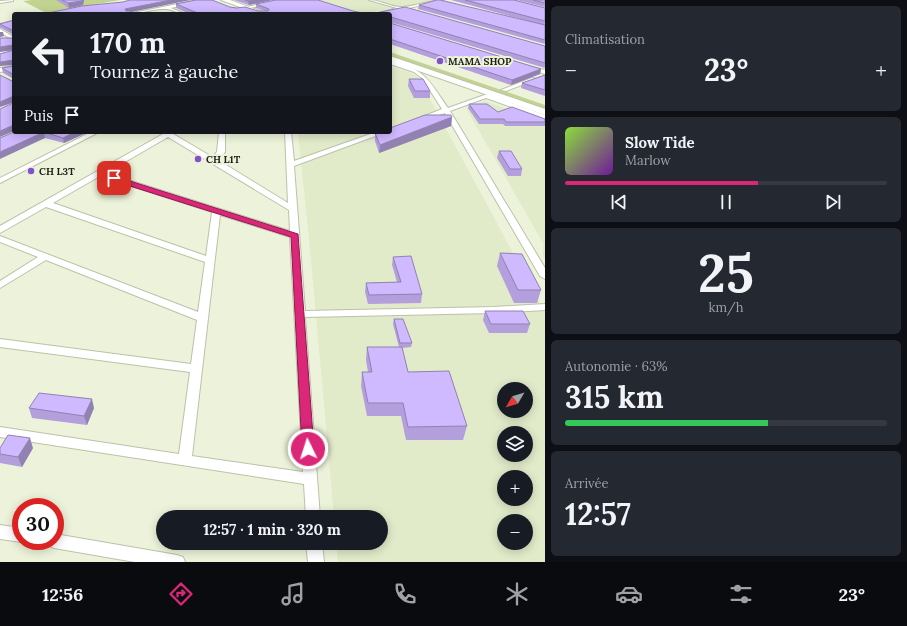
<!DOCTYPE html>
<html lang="fr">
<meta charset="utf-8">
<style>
body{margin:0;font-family:Lora,serif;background:#242831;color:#f1f3f6;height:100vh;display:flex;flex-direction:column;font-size:15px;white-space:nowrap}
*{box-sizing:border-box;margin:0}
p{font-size:13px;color:#9ea1a6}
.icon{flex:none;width:22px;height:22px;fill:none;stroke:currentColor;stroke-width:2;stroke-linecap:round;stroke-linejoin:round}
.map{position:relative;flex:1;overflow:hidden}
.drawer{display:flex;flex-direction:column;gap:6px;padding:6px;background:#0d0f14;width:362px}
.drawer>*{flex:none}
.guide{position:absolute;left:12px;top:12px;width:380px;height:122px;border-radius:4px;box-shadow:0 2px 10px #0003;background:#171b24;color:#f1f3f6;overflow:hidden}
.needle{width:26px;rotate:232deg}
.controls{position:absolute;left:497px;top:382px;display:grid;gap:8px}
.controls a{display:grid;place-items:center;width:36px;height:36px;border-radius:50%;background:#171b24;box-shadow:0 2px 10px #0003;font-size:20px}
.speed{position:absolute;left:12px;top:498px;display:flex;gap:8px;font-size:20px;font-weight:700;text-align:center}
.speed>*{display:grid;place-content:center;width:52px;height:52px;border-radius:50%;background:#171b24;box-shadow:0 2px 10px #0003;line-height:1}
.speed .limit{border:6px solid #d22;background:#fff;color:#111}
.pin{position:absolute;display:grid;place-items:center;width:34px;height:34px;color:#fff;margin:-17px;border-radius:8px;box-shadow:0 2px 6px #0006}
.me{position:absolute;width:44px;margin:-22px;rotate:356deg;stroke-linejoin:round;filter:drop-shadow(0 0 3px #0008)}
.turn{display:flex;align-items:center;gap:14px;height:84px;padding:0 12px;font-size:18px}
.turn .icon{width:52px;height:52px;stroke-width:2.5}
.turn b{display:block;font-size:28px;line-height:34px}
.then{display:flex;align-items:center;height:38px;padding:0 12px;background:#0003;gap:8px;font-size:15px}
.big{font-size:30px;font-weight:800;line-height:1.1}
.drawer .tile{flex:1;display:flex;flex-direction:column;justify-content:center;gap:6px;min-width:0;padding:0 14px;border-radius:6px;background:#242831}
.drawer .dial{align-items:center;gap:0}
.dial b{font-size:52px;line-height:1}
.song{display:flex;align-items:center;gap:12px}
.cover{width:48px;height:48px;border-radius:6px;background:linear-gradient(135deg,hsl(90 70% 55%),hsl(280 70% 35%))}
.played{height:4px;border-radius:2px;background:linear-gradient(90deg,#db2777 60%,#363941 60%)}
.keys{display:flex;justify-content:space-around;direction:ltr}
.heat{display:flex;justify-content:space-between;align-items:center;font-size:22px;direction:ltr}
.charge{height:6px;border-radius:3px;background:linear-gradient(90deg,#34c759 63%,#363941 0)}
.trip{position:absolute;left:156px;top:510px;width:232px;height:40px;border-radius:20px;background:#171b24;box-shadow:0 2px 10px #0003;font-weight:800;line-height:40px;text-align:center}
.tab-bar{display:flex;height:64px;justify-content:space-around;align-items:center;background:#090b0e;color:#9ea1a6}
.tab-bar .icon{width:28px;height:28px}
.tab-bar .on{color:#db2777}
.tab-bar b{font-size:18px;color:#f1f3f6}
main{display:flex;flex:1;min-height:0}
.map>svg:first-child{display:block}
.built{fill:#e1eac9;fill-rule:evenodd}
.green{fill:#c2d391}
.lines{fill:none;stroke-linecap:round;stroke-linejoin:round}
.street-casing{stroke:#bbc2a9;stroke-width:2}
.secondary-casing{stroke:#bbc2a9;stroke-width:2}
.street{fill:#fff;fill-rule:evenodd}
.secondary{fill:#fff;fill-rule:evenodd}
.wall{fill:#b29fdb}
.shaded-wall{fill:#9182b2}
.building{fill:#cfb9ff;stroke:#9182b2}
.route{fill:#db2777;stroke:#8e194d}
.poi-dot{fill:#8252cb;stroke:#ecf3da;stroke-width:1.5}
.labels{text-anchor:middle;stroke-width:4;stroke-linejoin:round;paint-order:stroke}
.far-poi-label{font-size:10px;font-weight:bold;fill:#1e2017;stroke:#ecf3da;text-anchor:start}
</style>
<main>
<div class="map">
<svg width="545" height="562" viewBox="0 0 545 562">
<rect width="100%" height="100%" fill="#ecf3da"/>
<path class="built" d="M316 0H371L397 7 361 14Z
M375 0H432L400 7Z
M390 66 411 73 418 77 545 312V562H338L336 543H381V517H334L311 259 298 132H390ZM504 389H526V411H504ZM504 433H526V455H504ZM504 477H526V499H504ZM504 521H526V543H504Z
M485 101 545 123V258L543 257V243L466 108Z"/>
<path class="green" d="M32 0H120L46 13 23 1Z
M390 52 545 105V111L390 57Z"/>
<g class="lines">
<g class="street-casing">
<path id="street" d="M13 0V1L0 3V1Z
M198 0H207L171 8 185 14C178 14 171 8 164 9 152 9 140 14 127 14Z
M279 0H287L236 11 234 10Z
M369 0C380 0 392 8 403 7 417 6 430 0 444 0L383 14H375L397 8Z
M0 29 14 37V41L0 32Z
M390 60C427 71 427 78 448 108L493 92 496 94 492 96 545 115V119L486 98 450 111 545 268V279L540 276 445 113 418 122 415 120 442 109 422 78 414 72 390 64Z
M14 66V70L0 72V68Z
M527 66 545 70V74L527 68Z
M532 78 537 79 506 91 501 90Z
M91 132H99L0 183V178Z
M162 132H170L212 157 217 152 219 132H225V152L218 160 288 203 285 132H291L294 161 376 132H386L294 166 305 311 494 307 545 304V310L494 313 305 317 320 517H306L304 484 0 437V427L179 454 190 372 0 347V339L191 364 197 320 46 260 0 288V281L38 257 0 242V236L198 312 205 262 46 207 0 233V226L163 134ZM168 137 289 210 290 231 106 173ZM100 176 212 212 206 256 53 203ZM220 215 290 237 303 472 192 456Z
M0 525 21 528V541H23L21 542 0 539Z
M55 534 177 555 183 557 185 562H135L54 548 49 546 46 541H55Z
M306 543H322L324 562H308Z"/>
</g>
<g class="secondary-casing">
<path id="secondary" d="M221 0H230L268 14H259Z
M390 56 545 109V115L390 61Z"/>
</g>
<use href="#street" class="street"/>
<use href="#secondary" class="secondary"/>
</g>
<path class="wall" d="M56 0H84L83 5 69 8Z
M234 0H272L249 5Z
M451 0H514L545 8V44L418 9 419 5 543 25Z
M517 0H545V7Z
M176 4 230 7 258 11H265L256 8V4L353 11 367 14H190L176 8Z
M390 14 545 46V68L390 22Z
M14 20V35L1 28H0V23Z
M390 23 541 69 540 74 511 85 390 44Z
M14 66V102L0 107V75L14 82V79L3 73 2 68Z
M545 75V96L521 88 522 83Z
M409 79 430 91V98H414L408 86Z
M469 104 498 112 545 119V126H505L503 124H479L468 108Z
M452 117 451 126 379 153 375 141V133Z
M14 132H88L64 143 45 138 43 139Z
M499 151 522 169 521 176H508L497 158Z
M500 253 541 290 537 303H514L497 266Z
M393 257 422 294 421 303 368 304 365 292 366 283 397 282 392 265Z
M485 311 530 324 527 333H489L483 320Z
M394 319 412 343 411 347 402 348 408 372 467 426 463 440H406L401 416H367L361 386 362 372H368L366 360 367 347H399L393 324Z
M29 408H94L87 425 32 418Z
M0 448H33L22 467 0 463Z"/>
<path class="shaded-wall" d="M82 0H84L83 5 69 8 68 3Z
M171 0H191L126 13 125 9Z
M254 0H272L249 5 248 1Z
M0 32H3L4 36 0 37Z
M13 45 14 50 0 52V47Z
M14 60V65L0 66V62Z
M541 69 540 74 511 85 512 80Z
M14 96V102L0 107V102Z
M452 117 451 126 379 153 380 145Z
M13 125 14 131 0 137V131Z
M44 132 45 138 0 159V152Z
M75 132H88L64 143 63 138Z
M92 399 94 408 87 425 84 416Z
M30 438 33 448 22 467 18 457Z"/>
<path class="building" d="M62 0H82V1L68 3Z
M130 0H171L125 9 126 11H130L137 14H43L82 6 123 2Z
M196 0H212L230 7 236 8 245 7 258 11H268L269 10V9L256 4 276 0H318L353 11 367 14H200L176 4Z
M245 0H254L248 1Z
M437 0H440L545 25V40L419 5Z
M465 0H514L545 8V21Z
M533 0H545V3Z
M405 7 545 46V63L391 17 390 18V14H371Z
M14 20V35V31L0 24Z
M390 23 541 69 512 80 390 39Z
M0 38H14V49L13 45 0 47Z
M14 50V65V60L0 62V54Z
M14 66V96L0 102V75L14 82V75L2 68Z
M545 75V90L522 83Z
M409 79H423L430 91H415Z
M13 103H14V125L0 131V109Z
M469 104H487L498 112 512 107 545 119V122H506L504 119H480Z
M425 115H451L452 117 380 145 375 133 377 132H390V128Z
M14 132H75L63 138 44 132 0 152V138Z
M499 151H511L522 169H510Z
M500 253 522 254 541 290H518Z
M411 256 422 294 369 295 366 283 401 282 393 257Z
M485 311H523L530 324H491Z
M394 319H403L412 343H400Z
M367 347H402L408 372 449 371 467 426 408 427 403 403H368L362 372H372Z
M39 393 92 399 84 416 29 408Z
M8 435 30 438 18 457 0 454V448Z"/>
<path class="route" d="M114 176 298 234 314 449 313 452 308 454 304 452 302 449 291 237 111 180 110 178Z"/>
<g class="poi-dot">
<circle cx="440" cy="61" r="4"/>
<circle cx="198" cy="159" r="4"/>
<circle cx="31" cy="171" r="4"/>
</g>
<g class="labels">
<g class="far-poi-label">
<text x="448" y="65">MAMA SHOP</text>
<text x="206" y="163">CH L1T</text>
<text x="39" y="175">CH L3T</text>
</g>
</g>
</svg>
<div class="controls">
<a><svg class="needle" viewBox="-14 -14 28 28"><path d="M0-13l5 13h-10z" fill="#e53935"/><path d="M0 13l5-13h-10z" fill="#9ea1a6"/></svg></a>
<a><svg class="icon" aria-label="layers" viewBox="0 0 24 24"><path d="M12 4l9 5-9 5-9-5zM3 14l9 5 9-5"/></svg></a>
<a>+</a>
<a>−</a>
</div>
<div class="speed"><div class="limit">30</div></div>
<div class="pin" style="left:114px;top:178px;background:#d93025"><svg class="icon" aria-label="arrive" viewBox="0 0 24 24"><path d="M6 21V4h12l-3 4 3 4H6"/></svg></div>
<svg class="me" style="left:308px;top:449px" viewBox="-20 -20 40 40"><circle r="17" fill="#db2777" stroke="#fff" stroke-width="3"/><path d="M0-11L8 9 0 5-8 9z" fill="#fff"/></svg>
<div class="trip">12:57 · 1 min · 320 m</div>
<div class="guide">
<div class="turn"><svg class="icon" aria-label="left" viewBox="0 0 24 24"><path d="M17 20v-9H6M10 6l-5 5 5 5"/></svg><div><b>170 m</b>Tournez à gauche</div></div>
<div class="then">Puis<svg class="icon" aria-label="arrive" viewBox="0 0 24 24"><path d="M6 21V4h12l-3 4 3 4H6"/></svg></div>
</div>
</div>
<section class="drawer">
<div class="tile"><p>Climatisation</p>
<div class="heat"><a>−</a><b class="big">23°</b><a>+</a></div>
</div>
<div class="tile">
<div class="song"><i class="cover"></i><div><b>Slow Tide</b><p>Marlow</p></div></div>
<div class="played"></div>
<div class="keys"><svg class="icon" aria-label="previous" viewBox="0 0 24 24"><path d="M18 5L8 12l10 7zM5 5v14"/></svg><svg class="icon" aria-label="pause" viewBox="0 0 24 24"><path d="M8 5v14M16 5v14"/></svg><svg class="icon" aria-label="next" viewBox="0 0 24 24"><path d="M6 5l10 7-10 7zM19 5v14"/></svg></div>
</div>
<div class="tile dial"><b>25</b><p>km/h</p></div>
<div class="tile"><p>Autonomie · 63%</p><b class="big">315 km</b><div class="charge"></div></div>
<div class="tile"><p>Arrivée</p><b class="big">12:57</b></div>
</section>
</main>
<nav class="tab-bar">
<b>12:56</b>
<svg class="icon on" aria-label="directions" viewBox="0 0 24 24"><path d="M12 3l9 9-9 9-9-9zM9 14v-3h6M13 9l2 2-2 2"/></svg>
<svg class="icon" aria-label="music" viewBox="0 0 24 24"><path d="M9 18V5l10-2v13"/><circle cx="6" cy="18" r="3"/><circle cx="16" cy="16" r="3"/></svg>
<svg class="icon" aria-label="phone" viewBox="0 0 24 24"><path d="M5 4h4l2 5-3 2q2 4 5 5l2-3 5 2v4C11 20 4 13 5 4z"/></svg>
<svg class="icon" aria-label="climate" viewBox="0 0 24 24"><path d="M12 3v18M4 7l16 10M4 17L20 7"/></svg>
<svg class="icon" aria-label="car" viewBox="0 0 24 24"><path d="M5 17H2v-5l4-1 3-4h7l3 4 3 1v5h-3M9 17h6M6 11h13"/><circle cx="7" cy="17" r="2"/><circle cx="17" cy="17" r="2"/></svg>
<svg class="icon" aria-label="filters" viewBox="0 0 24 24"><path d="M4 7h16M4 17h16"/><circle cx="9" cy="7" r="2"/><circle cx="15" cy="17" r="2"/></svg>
<b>23°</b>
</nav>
